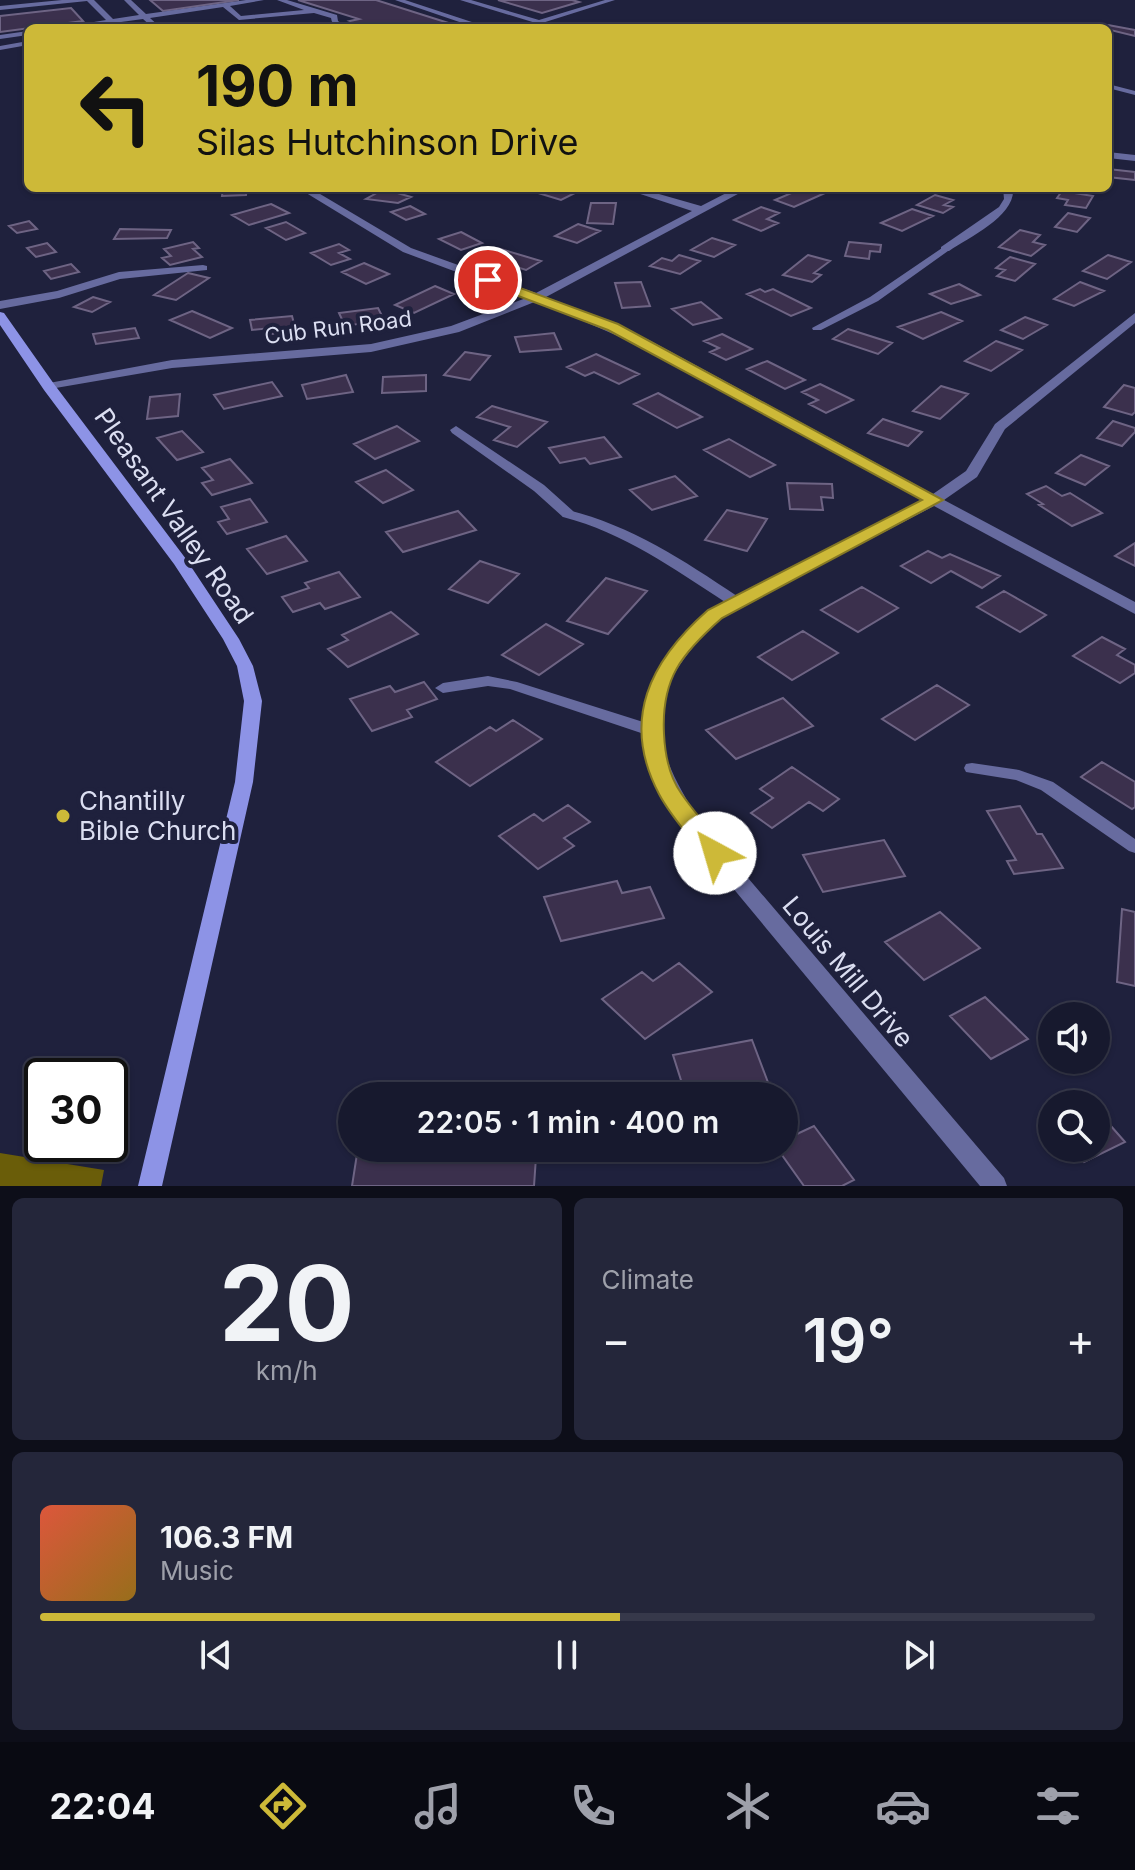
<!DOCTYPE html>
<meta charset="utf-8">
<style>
body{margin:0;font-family:Inter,sans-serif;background:#24263a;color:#f1f3f6;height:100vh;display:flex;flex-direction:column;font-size:30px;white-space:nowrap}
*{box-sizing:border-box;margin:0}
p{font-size:26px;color:#9ea0aa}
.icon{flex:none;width:44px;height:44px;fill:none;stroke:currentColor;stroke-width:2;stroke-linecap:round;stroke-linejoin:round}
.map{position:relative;height:1186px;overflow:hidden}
.panel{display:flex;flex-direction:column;gap:12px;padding:12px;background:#0d0e19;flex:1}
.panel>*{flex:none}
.banner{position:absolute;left:24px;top:24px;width:1088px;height:168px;border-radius:12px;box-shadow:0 2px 6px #0004,0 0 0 2px #36384a;background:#cdb938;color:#111;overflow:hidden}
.controls{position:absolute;left:1038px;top:1002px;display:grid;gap:16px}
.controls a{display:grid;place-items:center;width:72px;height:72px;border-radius:50%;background:#17192e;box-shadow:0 2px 6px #0004,0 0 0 2px #36384a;font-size:40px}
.speed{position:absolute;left:24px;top:1058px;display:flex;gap:16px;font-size:40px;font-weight:700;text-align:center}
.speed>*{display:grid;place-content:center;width:104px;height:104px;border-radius:50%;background:#17192e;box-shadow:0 2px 6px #0004,0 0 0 2px #36384a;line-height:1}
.speed .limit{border:4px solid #111;border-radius:12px;background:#fff;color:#111}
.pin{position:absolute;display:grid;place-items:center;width:68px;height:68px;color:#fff;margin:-34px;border:4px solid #fff;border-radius:50%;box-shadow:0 2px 8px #0007}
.me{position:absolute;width:88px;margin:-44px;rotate:321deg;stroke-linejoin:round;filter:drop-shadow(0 0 6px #0008)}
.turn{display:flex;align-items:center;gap:28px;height:168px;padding:0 40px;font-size:36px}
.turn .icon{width:104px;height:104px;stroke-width:2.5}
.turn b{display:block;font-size:56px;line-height:68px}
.big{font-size:60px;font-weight:600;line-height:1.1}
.panel .card{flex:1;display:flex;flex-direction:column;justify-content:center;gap:12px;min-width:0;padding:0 28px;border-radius:12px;background:#24263a}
.panel .dial{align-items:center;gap:0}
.dial b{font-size:104px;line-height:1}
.song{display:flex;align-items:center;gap:24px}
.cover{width:96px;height:96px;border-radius:12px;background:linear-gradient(135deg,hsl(10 70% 55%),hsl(40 70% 35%))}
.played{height:8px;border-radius:4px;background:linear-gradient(90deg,#cdb938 55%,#36384a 55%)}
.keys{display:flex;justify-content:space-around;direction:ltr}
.heat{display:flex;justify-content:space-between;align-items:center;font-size:44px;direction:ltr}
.panel .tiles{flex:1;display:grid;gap:12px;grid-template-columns:1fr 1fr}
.card:last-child{grid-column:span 2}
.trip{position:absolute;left:338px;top:1082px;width:460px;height:80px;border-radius:40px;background:#17192e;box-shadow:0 2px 6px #0004,0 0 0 2px #36384a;font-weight:600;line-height:80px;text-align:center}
.tab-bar{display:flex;height:128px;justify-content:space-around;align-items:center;background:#090a12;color:#9ea0aa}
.tab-bar .icon{width:56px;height:56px}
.tab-bar .active{color:#cdb938}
.tab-bar b{font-size:36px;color:#f1f3f6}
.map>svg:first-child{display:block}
.forest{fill:#6a5d09}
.building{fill:#3b304d;stroke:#6e6484;stroke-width:2}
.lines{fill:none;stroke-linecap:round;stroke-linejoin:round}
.service{fill:#676b9f;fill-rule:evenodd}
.minor{fill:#676b9f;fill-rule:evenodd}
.secondary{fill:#8d93e6;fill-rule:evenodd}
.route{fill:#cdb938;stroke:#857824;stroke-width:2}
.poi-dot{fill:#cdb938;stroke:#1f213d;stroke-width:3}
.labels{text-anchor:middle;stroke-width:8;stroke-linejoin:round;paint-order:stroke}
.far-street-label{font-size:22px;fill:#dbdef1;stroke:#1f213d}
.street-label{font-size:26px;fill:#dbdef1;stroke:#1f213d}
.poi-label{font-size:26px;fill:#dbdef1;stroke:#1f213d;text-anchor:start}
</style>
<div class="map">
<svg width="1135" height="1186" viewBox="0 0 1135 1186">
<rect width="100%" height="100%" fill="#1f213d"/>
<path class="forest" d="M0 1153 104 1170 101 1186H0Z"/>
<path class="building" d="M150 0H239L163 11Z
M298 0H376L458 26 370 28 350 21 359 19Z
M498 0H572L579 2 542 13Z
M71 8 83 21 0 32V16Z
M1108 25 1135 30V36L1102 28Z
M1108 169 1135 172V180L1108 177Z
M223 188H247L246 195 222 196Z
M544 188H563L577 192 561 200 535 192Z
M803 188 825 193 794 207 775 200Z
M384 189 411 197 398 203 366 199Z
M1062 191 1093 196 1086 208 1065 205 1068 200 1057 198Z
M935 195 953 200 944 205 953 207 943 213 917 205Z
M591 203H616L613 224 587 223Z
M271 204 289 213 249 225 232 215Z
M410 206 425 214 406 220 391 212Z
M761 207 779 213 767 219 778 223 761 231 734 220Z
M912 209 933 216 902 231 881 223Z
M1068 213 1090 218 1077 232 1055 227Z
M29 221 37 229 17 233 9 226Z
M286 222 305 233 286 240 266 228Z
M578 224 600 231 577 243 555 236Z
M120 229 171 230 167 238 114 239Z
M1020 230 1040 235 1033 242 1045 245 1031 256 999 247Z
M461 232 482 243 461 250 439 239Z
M712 238 735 245 714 257 691 250Z
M193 242 199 248 193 249 202 257 170 265 162 258 171 256 164 249Z
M849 242 881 245 880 252 870 251 869 259 845 256Z
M47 243 56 252 36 257 27 248Z
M339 244 349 250 339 253 350 259 331 265 311 253Z
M497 248 541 261 526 270 482 256Z
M679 255 700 261 680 274 650 266 662 258 672 261Z
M808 255 830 261 814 273 821 275 812 282 783 275Z
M1108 255 1131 262 1107 279 1083 271Z
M1010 257 1035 264 1015 281 997 276 1005 270 996 268Z
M364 263 389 274 366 284 342 272Z
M71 264 79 272 51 279 44 271Z
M188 273 209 278 176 300 154 295Z
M641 282 650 306 622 308 615 283Z
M1080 282 1104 291 1074 306 1054 299Z
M959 284 980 295 951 304 930 294Z
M435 286 454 294 414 313 395 305Z
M760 289 765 292 773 289 811 308 791 316 747 294Z
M93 297 110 302 92 312 74 307Z
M701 302 721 318 693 325 672 309Z
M378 308 384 320 345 326 339 313Z
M192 311 232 328 210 338 170 320Z
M941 312 962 321 923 339 898 327Z
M292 316 296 331 272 334 271 328 252 330 250 320Z
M1025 317 1047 325 1023 339 1001 330Z
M135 328 139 338 96 344 93 334Z
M848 329 892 343 878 354 833 339Z
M554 333 561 349 520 352 515 337Z
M722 334 752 349 726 360 710 352 719 348 704 341Z
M996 341 1022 350 991 371 965 361Z
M465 352 490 356 470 380 444 375Z
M596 354 639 374 619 384 594 372 585 376 567 367Z
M767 361 805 380 785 389 747 369Z
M346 375 353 392 307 399 302 385Z
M426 375V391L382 393 383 377Z
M272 382 282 396 224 409 214 395Z
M820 384 853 400 826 413 809 404 818 400 802 392Z
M1124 385 1135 388V412L1132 415 1104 407Z
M941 386 968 394 940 419 913 411Z
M658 393 702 417 677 428 634 404Z
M180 394 178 416 147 419 150 397Z
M492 406 547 422 517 447 494 440 510 427 477 417Z
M883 419 922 432 908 446 868 433Z
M1113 421 1135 428V432L1122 446 1097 438Z
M397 426 419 441 375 459 354 444Z
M182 431 203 452 177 460 157 438Z
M604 437 621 457 590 464 585 458 560 463 549 448Z
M729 439 775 465 750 477 704 450Z
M1081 455 1109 466 1085 485 1056 473Z
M230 459 252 483 212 495 202 483 213 480 202 468Z
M386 470 413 490 383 503 356 482Z
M675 476 697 496 652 510 630 490Z
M787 483 832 484 833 498 821 497 823 510 790 509Z
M1046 486 1062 496 1070 493 1102 513 1072 526 1039 505 1043 504 1027 494Z
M250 499 267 522 227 534 218 522 229 519 221 507Z
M727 510 767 519 747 551 705 540Z
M458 511 476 530 403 552 386 532Z
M286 536 307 561 267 574 247 549Z
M1135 543V566L1115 556Z
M928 551 942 558 950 554 1000 576 982 588 951 571 931 583 901 566Z
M480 561 519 574 488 603 449 589Z
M339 572 360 597 325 609 320 603 293 612 282 597 309 588 305 583Z
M606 578 647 591 608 634 567 621Z
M862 587 898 608 858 632 821 610Z
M1004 591 1046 615 1020 632 977 607Z
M391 612 418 634 348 667 328 649 348 640 342 635Z
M546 624 583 644 539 675 502 655Z
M803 631 838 653 792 680 758 657Z
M1102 637 1125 649 1117 655 1135 665V673L1120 683 1073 656Z
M424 682 437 699 407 710 412 717 372 731 350 699 390 686 395 692Z
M937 685 969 705 915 740 882 719Z
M783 698 813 726 736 759 706 730Z
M513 720 542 739 470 786 436 762 490 727 496 731Z
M1102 762 1135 782V807L1132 809 1081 777Z
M792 767 839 799 823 811 809 802 772 828 751 813 773 798 760 789Z
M568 805 590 822 564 838 574 846 538 869 499 836 534 814 543 821Z
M1020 806 1037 834H1042L1063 868 1014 874 1007 861 1016 860 987 811Z
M884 840 905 876 823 892 803 855Z
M617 881 622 893 650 887 664 918 561 941 544 897Z
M1122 909 1135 912V986L1117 982Z
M940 912 980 948 924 980 885 942Z
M679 963 712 992 645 1039 602 999 642 972 653 981Z
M985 997 1028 1039 991 1059 950 1016Z
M752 1040 772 1093 755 1096H686L673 1055Z
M1082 1093 1092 1104H1057Z
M1096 1109 1125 1142 1084 1162 1072 1148H1096Z
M814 1126 854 1180 842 1186H804L777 1148H784V1140Z
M374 1148H428L427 1156 536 1157 534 1186H352L357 1154 374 1155Z"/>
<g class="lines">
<path class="service" d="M62 0H94L113 19 139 15 124 0H131L146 14 246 0H264L230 6 241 16 304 10 277 0H287L337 15 338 21 348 28C340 28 332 27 331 18L314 13 239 20 223 7 150 18 161 28H153L143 19 77 28H58L106 20 87 1 0 10V6Z
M395 0H405L484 26 473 28 474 27Z
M460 0H471L539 20 605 0H615L539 24Z
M28 31V35L0 39V35Z
M28 41V45L0 50V46Z
M1108 84 1135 91V95L1108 88Z
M945 246 948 247V251L878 301 821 330H813L812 328 870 297Z
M456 426 544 485 573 511 575 514 573 517H563L534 491 452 433 450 430Z
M488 676 517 682 659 727 661 731 659 735H647L510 689 488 686 443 693 435 688 443 683Z
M972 763 1019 770 1053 782 1135 839V853L1129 851 1041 790 1016 780 966 772 964 768 966 764Z"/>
<path class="minor" d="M1108 152 1135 155V161L1108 158Z
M298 188H310L411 248 536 293 692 211 622 188H638L701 206 736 188H749L546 297 649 340 933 494 966 471 995 424 1135 313V323L1005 429 977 477 944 500 1135 602V614L934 506 721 617C644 693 643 735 702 824L1004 1178 1007 1186H980L688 834C649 772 620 718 670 652 686 632 703 614 725 602 673 568 624 533 563 517L561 514 568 510C632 526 683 560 737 596L923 500 641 346 537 301 459 332 371 352 172 368 44 390V384L49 383 172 360 371 344 451 326 526 298 403 252Z
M1003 188H1013C1016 216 970 237 949 251H941V247L999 207 1004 199Z
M203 265 207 266V270L120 279 59 298 0 309V301L57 291 119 272Z"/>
<path class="secondary" d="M0 312 4 313 54 384 186 559 239 639 253 666 262 701 253 782 162 1186H138L235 782 244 701 237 666 223 639 174 564 44 390 0 325Z"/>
</g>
<path class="route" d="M484 278H493L618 324 943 500 722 618C681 654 661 679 664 734 665 755 669 776 681 793 695 814 713 831 726 853L722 859H707C691 838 671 817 659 794 620 720 650 661 708 610L922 500 608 330 484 283Z"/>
<circle class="poi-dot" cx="63" cy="816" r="8"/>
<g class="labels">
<g class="far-street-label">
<text transform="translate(338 327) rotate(-7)" y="8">Cub Run Road</text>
</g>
<g class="street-label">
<text transform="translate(174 516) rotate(55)" y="9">Pleasant Valley Road</text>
<text transform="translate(848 972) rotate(50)" y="9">Louis Mill Drive</text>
</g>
<g class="poi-label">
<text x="79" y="810">Chantilly<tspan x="79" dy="30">Bible Church</tspan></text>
</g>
</g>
</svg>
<div class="controls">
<a><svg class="icon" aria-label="sound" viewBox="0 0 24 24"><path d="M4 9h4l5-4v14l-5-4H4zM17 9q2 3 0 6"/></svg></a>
<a><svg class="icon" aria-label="search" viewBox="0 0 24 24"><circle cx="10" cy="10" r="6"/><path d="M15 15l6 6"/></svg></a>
</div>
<div class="speed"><div class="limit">30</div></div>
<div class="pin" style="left:488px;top:280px;background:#d93025"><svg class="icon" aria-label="arrive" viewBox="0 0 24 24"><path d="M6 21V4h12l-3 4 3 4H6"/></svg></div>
<svg class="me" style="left:715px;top:853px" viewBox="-20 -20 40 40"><circle r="19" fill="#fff"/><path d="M0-13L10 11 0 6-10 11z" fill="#cdb938"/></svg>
<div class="trip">22:05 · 1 min · 400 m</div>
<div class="banner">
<div class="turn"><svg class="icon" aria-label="left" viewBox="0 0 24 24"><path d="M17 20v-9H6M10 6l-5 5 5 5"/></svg><div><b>190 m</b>Silas Hutchinson Drive</div></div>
</div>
</div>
<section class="panel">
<div class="tiles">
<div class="card dial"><b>20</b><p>km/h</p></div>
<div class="card"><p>Climate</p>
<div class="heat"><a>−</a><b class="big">19°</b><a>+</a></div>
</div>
<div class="card">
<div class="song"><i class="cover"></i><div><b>106.3 FM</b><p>Music</p></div></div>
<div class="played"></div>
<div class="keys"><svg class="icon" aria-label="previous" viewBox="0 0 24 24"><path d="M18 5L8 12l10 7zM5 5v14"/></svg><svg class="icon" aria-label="pause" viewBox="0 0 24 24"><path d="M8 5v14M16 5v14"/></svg><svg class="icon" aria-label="next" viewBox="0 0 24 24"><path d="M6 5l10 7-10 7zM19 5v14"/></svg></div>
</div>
</div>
</section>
<nav class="tab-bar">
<b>22:04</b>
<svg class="icon active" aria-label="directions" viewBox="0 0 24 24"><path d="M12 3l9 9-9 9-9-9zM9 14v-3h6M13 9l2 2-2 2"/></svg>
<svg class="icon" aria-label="music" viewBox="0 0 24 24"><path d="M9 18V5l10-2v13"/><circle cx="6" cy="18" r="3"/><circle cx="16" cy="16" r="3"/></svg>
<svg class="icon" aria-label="phone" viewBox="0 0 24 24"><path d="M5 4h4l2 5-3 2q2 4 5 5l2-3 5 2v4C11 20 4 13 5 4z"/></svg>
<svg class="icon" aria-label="climate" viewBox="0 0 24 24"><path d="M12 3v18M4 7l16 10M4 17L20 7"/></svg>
<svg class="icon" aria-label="car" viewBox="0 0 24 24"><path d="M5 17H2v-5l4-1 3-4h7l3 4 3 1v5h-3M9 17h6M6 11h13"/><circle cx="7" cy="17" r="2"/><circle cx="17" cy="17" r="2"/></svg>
<svg class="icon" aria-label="filters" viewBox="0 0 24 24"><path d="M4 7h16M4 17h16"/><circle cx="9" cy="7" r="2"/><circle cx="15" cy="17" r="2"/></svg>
</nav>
